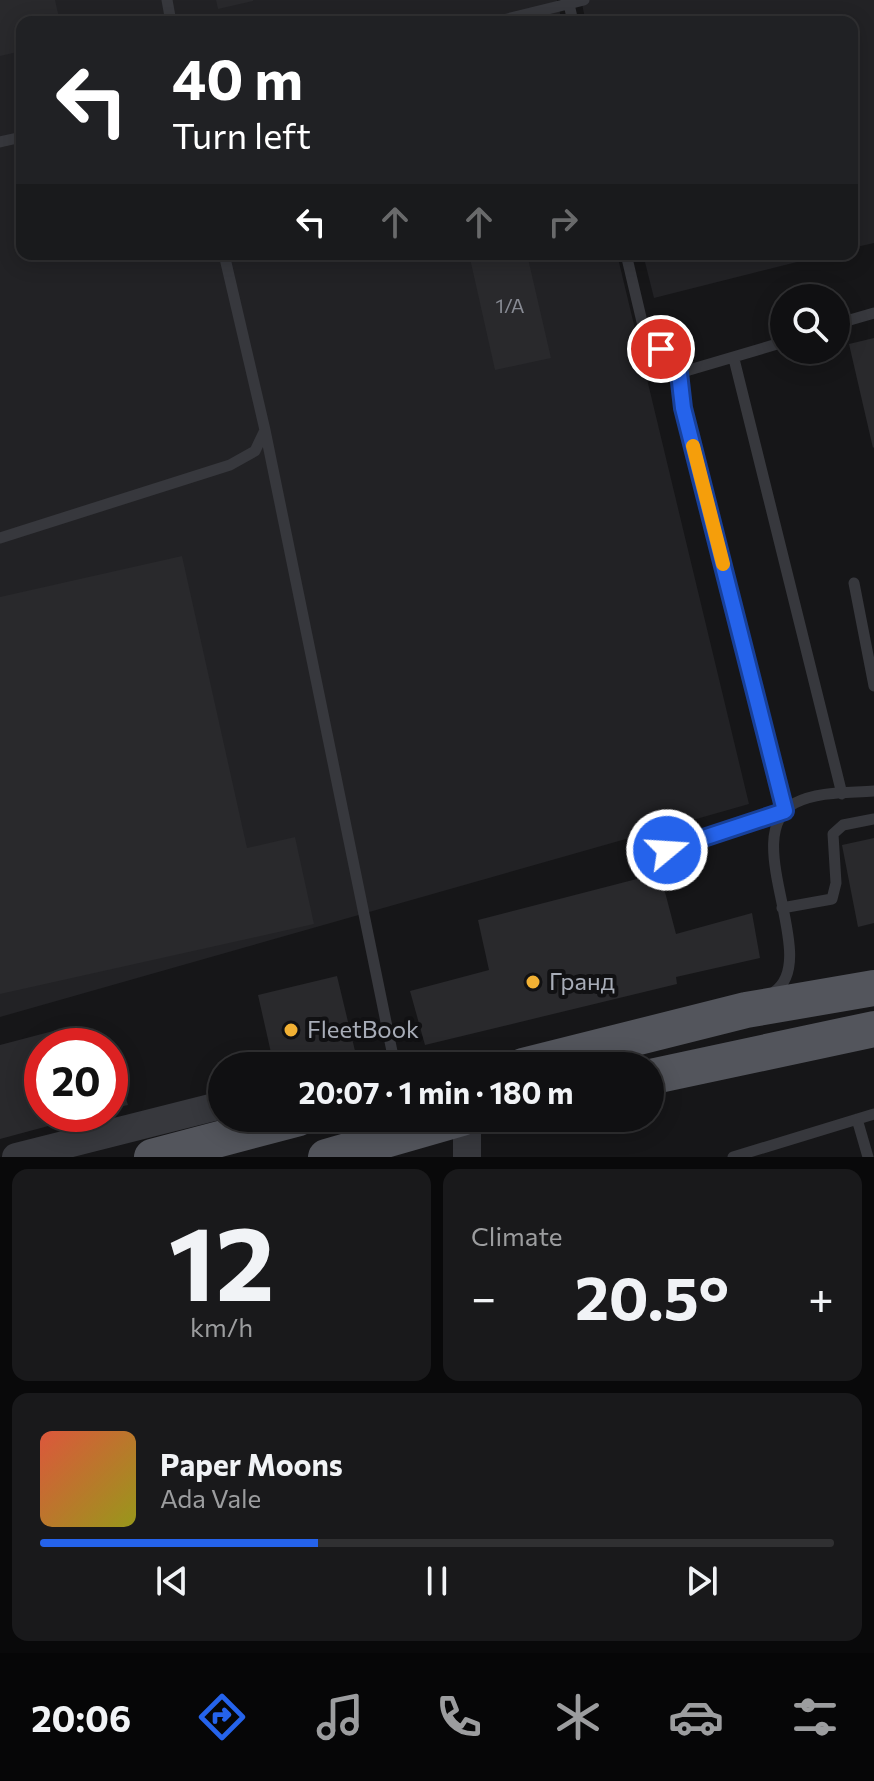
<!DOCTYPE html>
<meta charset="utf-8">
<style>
body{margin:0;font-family:Commissioner,sans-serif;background:#19191b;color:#f1f3f6;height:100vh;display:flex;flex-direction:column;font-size:30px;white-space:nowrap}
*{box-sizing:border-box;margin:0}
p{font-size:26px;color:#9c9d9f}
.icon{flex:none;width:44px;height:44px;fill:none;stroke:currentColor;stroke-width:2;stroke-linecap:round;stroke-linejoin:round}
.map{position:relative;height:1157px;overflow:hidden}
.details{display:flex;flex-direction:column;gap:12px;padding:12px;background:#09090a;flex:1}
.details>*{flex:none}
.hud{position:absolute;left:16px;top:16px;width:842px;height:244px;border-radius:16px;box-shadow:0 4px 20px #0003,0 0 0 2px #303032;background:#202124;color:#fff;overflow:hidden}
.buttons{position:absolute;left:770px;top:284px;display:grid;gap:16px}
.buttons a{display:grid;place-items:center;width:80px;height:80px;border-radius:50%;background:#101012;box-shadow:0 4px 20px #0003,0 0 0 2px #303032;font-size:40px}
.speed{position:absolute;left:24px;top:1028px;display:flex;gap:16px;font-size:40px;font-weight:700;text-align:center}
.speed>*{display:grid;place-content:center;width:104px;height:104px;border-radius:50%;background:#101012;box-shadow:0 4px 20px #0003,0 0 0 2px #303032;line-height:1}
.speed .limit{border:12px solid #d22;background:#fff;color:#111}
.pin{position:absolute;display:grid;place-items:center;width:68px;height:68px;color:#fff;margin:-34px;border:4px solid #fff;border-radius:50%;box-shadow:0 2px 8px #0007}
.me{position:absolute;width:88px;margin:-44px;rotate:72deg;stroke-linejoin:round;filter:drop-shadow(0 0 6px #0008)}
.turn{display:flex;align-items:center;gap:28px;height:168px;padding:0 24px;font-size:36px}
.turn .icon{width:104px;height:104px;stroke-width:2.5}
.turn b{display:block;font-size:56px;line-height:68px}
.lanes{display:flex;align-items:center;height:76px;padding:0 24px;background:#0003;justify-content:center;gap:40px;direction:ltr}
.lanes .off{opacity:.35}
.big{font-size:60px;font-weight:700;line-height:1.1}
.details .widget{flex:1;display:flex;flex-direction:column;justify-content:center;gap:12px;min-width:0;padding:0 28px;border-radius:16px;background:#19191b}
.details .dial{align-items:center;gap:0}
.dial b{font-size:104px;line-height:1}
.song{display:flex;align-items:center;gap:24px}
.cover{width:96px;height:96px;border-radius:12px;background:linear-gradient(135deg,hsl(10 70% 55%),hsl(60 70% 35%))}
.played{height:8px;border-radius:4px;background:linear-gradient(90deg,#2563eb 35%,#303032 35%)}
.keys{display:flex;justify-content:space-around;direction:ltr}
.heat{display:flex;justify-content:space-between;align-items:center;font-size:44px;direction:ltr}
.details .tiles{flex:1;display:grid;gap:12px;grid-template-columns:1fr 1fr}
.widget:last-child{grid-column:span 2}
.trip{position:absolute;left:208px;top:1052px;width:456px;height:80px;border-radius:40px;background:#101012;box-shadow:0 4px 20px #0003,0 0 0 2px #303032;font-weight:700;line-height:80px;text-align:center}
.tabs{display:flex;height:128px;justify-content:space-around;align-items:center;background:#060607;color:#9c9d9f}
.tabs .icon{width:56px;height:56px}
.tabs .on{color:#2563eb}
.tabs b{font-size:36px;color:#f1f3f6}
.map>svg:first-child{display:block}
.built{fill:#222225}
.building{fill:#29292c}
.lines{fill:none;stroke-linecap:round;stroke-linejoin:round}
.service{stroke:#37383d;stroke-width:11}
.tertiary{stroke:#37383d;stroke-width:28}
.primary{stroke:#53555c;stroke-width:36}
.route-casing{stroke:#184099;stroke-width:20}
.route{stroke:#2563eb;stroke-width:14}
.slow{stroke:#f59e0b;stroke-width:14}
.poi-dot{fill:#f2b134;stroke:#111113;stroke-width:3}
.labels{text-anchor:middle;stroke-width:8;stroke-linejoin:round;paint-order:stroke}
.number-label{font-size:20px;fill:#888b94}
.poi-label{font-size:24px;fill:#a8adb8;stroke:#111113;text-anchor:start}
</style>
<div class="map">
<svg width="874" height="1157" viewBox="0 0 874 1157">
<rect width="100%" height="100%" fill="#161618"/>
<path class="built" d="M0 0H557L562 22H22V254H617L749 804 0 1017Z
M581 0H874V243L852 248V22H586Z
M643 254H829L654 298Z"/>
<path class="building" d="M0 0H55L60 22H22V51L0 56Z
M216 0H253V1L218 9Z
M469 254H527L551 358 495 370Z
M874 338V447L873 448 849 344Z
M182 556 247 848 295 837 314 924 0 994V597Z
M874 838V923L858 927 842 845Z
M660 873 676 934 752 913 760 958 676 977 677 984 425 1045 410 991 489 970 478 920Z
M337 976 356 1055 309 1066H274L258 995Z
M57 1030 61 1046H42V1114L89 1115 0 1139V1045Z
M110 1046 128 1105 110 1109Z"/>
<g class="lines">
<path class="service" d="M167 0 171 22
M569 4 573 22
M495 22 584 0
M0 142 22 137
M626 254 643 326 679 373
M836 324 874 313
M734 359 842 794
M265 430 395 1066
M0 538 230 465 255 451 265 430 224 254
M854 583 874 686
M667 850 785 811 683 408 679 373 784 342
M782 908 832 899 836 883 833 834 843 825 874 819
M774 992C823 959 736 835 795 803 818 791 849 793 874 791
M857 1119 868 1157
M733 1157 874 1114"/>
<path class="tertiary" d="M16 1157 222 1105
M467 1157V1118"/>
<path class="primary" d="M523 1066 746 1010 874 988
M650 1077 874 1029
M152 1157 299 1118
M326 1157 462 1118"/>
</g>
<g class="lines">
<g class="route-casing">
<path id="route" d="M661 349 679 373 683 408 785 811 667 850"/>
</g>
<use href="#route" class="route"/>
<path class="slow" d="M693 446 723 564"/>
</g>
<g class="poi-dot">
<circle cx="533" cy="982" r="8"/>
<circle cx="291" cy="1030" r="8"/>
</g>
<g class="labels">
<g class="number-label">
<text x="510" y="313">1/А</text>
</g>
<g class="poi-label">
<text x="549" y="990">Гранд</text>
<text x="307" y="1038">FleetBook</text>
</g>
</g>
</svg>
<div class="buttons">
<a><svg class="icon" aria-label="search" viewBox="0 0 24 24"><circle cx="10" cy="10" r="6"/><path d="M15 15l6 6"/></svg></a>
</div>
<div class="speed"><div class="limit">20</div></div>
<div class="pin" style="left:661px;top:349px;background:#d93025"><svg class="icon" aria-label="arrive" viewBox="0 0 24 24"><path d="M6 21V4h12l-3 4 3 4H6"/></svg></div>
<svg class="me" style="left:667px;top:850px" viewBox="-20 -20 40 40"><circle r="17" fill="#2563eb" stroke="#fff" stroke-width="3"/><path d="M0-11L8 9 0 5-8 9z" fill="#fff"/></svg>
<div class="trip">20:07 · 1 min · 180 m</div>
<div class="hud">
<div class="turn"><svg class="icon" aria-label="left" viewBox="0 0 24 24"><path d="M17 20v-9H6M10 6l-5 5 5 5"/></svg><div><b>40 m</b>Turn left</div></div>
<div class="lanes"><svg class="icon" aria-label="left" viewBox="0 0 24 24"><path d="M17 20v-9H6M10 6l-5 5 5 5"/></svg><svg class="icon off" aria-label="ahead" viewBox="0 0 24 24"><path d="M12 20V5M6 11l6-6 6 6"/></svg><svg class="icon off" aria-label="ahead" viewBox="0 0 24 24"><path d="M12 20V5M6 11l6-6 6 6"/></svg><svg class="icon off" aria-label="right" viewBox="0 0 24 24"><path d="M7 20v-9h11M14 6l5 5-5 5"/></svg></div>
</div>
</div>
<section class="details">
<div class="tiles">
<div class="widget dial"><b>12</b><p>km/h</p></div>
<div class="widget"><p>Climate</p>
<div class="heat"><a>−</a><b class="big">20.5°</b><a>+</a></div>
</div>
<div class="widget">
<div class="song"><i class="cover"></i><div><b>Paper Moons</b><p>Ada Vale</p></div></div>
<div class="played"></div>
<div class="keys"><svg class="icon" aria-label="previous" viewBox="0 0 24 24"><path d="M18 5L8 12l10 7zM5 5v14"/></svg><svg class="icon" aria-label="pause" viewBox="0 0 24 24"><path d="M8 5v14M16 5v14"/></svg><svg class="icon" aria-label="next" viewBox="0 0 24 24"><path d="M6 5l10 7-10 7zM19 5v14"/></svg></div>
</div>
</div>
</section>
<nav class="tabs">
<b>20:06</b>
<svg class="icon on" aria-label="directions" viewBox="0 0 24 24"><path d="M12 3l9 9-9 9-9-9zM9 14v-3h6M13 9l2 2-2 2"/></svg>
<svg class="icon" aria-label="music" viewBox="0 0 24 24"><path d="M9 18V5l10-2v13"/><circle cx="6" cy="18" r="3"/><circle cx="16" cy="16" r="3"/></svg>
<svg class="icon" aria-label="phone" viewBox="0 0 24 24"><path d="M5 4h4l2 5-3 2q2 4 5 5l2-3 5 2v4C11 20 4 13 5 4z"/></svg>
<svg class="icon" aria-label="climate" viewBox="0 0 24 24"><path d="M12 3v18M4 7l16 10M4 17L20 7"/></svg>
<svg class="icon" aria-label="car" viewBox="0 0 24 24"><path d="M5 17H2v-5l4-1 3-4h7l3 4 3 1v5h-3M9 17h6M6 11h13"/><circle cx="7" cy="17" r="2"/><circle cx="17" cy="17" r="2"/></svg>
<svg class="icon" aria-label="filters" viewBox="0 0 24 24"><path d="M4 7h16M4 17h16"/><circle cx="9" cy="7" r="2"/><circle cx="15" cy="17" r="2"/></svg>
</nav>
